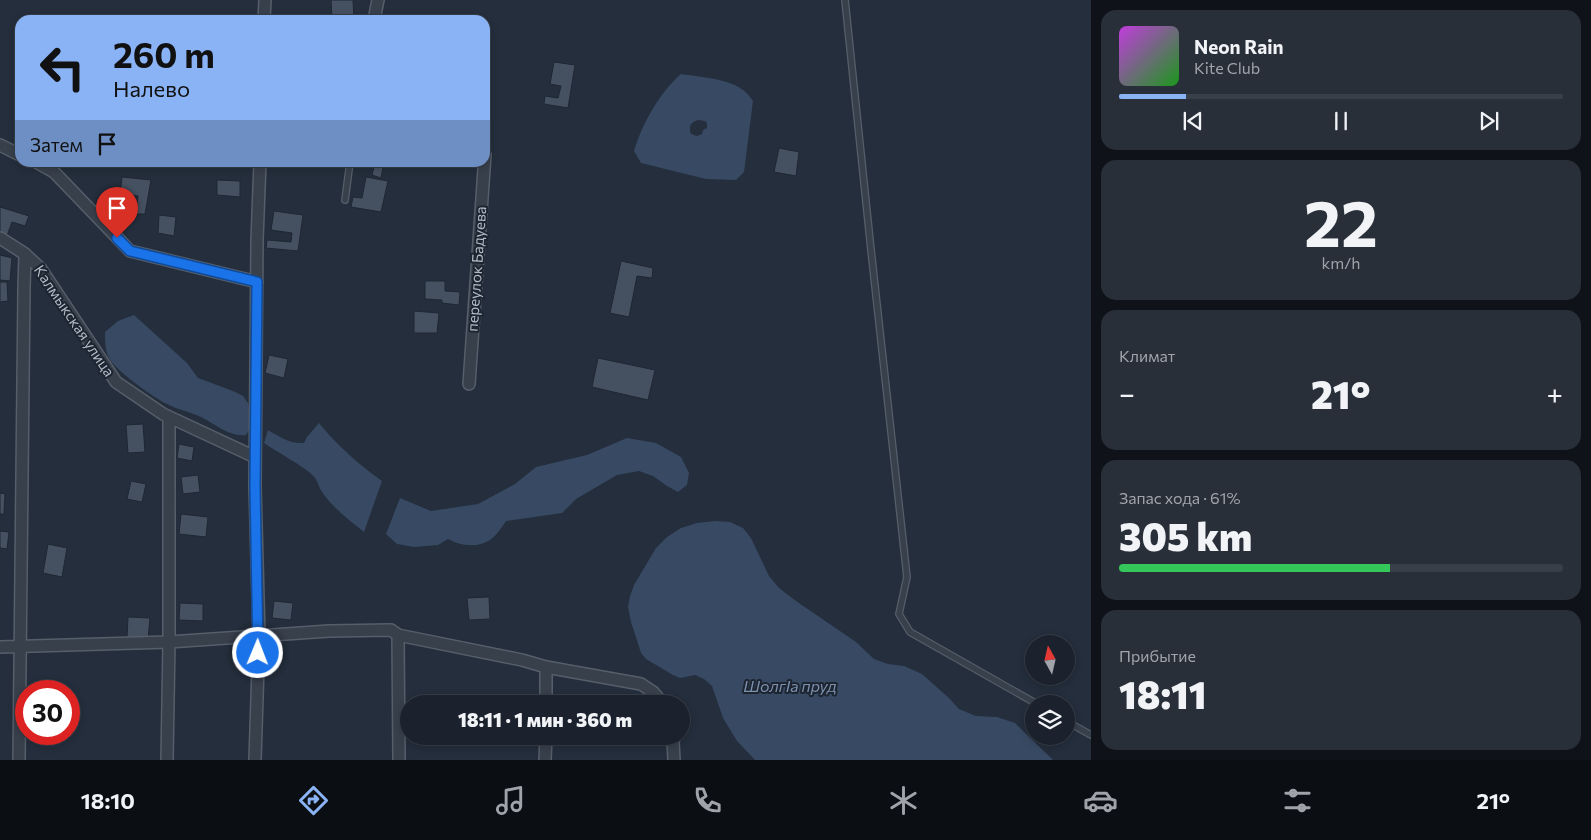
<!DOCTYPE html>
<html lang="ru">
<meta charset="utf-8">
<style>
body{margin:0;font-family:Commissioner,sans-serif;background:#282f39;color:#f1f3f6;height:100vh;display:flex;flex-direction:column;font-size:19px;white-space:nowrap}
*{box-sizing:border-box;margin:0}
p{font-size:16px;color:#a0a4aa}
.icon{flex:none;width:28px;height:28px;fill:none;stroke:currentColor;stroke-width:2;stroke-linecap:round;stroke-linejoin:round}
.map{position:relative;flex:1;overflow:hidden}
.sheet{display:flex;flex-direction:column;gap:10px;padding:10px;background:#0f1319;width:500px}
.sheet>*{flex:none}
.top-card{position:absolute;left:15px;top:15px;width:475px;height:152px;border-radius:15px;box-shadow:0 2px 8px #0003,0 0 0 1px #393f49;background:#8ab3f6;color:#111;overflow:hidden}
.needle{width:32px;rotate:352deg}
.buttons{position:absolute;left:1025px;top:635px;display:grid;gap:10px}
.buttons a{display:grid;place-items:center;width:50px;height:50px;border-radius:50%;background:#1b222d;box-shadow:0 2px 8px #0003,0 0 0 1px #393f49;font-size:25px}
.speed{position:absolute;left:15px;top:680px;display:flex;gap:10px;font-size:25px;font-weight:700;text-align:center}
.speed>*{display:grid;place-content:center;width:65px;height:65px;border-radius:50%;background:#1b222d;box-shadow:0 2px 8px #0003,0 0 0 1px #393f49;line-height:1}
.speed .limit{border:8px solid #d22;background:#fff;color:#111}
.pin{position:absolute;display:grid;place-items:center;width:42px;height:42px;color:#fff;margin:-51px -21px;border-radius:50% 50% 50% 0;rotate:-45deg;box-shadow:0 0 5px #0007}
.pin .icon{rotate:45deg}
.me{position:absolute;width:55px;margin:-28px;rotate:1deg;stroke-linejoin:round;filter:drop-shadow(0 0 4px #0008)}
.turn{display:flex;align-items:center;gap:18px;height:105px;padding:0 15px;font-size:22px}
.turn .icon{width:65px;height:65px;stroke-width:2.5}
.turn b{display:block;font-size:35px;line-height:42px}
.then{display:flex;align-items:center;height:48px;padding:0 15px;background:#0003;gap:10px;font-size:19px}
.big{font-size:38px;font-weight:800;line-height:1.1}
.sheet .widget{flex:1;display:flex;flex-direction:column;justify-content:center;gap:8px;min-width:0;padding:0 18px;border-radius:15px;background:#282f39}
.sheet .dial{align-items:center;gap:0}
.dial b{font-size:65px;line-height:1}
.song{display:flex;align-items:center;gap:15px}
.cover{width:60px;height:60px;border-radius:8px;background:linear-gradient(135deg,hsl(290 70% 55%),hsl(120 70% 35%))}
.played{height:5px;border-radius:2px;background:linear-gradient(90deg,#8ab3f6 15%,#393f49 15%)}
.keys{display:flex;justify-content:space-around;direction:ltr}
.heat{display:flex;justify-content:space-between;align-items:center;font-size:28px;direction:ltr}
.charge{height:8px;border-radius:4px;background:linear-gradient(90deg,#34c759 61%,#393f49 0)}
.trip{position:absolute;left:400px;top:695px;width:290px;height:50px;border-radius:25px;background:#1b222d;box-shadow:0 2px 8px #0003,0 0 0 1px #393f49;font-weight:800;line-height:50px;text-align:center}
.dock{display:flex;height:80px;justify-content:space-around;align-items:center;background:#0b0e12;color:#a0a4aa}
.dock .icon{width:35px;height:35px}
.dock .current{color:#8ab3f6}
.dock b{font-size:22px;color:#f1f3f6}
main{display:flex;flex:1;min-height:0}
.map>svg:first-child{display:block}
.water{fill:#384963;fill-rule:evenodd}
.building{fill:#455060;stroke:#1f2733}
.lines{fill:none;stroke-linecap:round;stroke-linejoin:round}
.lane-casing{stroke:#565e6a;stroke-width:8}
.street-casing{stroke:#565e6a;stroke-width:14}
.lane{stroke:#38404c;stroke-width:5.5}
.street{stroke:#38404c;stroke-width:11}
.route-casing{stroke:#114b97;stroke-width:12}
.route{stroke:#1a73e8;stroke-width:9}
.labels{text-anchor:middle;stroke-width:4;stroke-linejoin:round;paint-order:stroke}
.street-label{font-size:15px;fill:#b3bbc8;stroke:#1d2531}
.water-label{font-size:16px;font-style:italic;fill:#7c91af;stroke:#1d2531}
</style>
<main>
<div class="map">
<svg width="1091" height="760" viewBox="0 0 1091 760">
<rect width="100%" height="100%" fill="#242e3c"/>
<path class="water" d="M681 74C705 78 740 78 753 101L744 172 736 180 706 179 641 163 634 151C642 124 660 92 681 74ZM698 120 705 121 707 123V128L703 130 702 134 697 136 691 134C688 127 691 122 698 120Z
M134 315 187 363 198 378 233 391 243 396 248 403 250 412 249 430 246 435C230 437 216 425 203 418 192 412 178 410 167 404 154 398 115 370 109 358 105 350 105 341 105 332L118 321Z
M319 423C338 446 358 464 382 481L364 532C349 520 333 508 322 492 319 488 318 482 315 478 309 469 275 451 264 443L268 430C280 437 290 444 304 443L307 437Z
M627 438 656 443 681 457 689 473 687 485 678 492 667 486 653 476 639 471 617 475 576 499 562 513 506 521C502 527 496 536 490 540 478 548 460 546 448 539L438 545 414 547 397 544 386 534 400 498 431 511 478 504 515 484 536 467 587 455Z
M715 521 730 522 743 528 751 538 769 576 779 588 796 601 856 642 874 659 888 664 904 666 922 674 949 698 959 709 976 716 997 717 1015 723 1053 760H755L737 741 723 718 712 686 704 679 695 675 680 678 673 675 646 659 641 653 631 622 628 607 630 596 634 585 656 548 667 537 681 528 697 523Z"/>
<path class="building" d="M331 0H353L354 20H332Z
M554 62 575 65 568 108 544 104 545 96 558 98 561 86 550 84Z
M779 148 799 152 796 176 774 172Z
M375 162H384L381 178 372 175Z
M122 177 151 180 145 214H136L138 196 129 195 125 213 118 211Z
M366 177 388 181 381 212 351 207 353 197 362 198Z
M217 180 240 181V197L217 195Z
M0 207 29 216 25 226 12 222 7 236 0 233Z
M274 211 303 215 298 251 266 248 267 240 291 242 292 233 271 230Z
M159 215 176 217 174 236 158 233Z
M0 255 12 258 10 281 0 280Z
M621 261 653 268 652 278 637 276 629 317 610 313Z
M425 281H445V291L460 292 459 305 442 303V300L425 299Z
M0 282H7L8 301 0 302Z
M414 311 439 313 437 333H414Z
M269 355 288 359 284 378 265 373Z
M598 358 655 370 648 400 592 387Z
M143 424 145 452 128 453 126 425Z
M179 444 194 447 192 461 177 458Z
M198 475 200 492 183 494 181 477Z
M131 481 146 484 142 502 127 499Z
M0 493 5 494 4 514H0Z
M181 514 208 517 206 537 179 534Z
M0 531 9 532 7 549 0 548Z
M48 544 67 548 62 577 43 573Z
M489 597 490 619 469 620 467 598Z
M274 601 293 603 291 620 272 618Z
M180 603 203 604V621L179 620Z
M128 617 150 618 148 639 127 637Z"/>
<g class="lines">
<g class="lane-casing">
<path id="lane" d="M845 0 871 250 907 577 899 614 910 632 1037 704
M345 200 350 162
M1066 721 1091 735"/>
</g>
<g class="street-casing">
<path id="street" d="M264 20 265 0
M374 20 378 0
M0 145 20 155
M36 162 54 172 130 251 257 282
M0 238 25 254 41 269 116 382 163 414 255 457
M469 384 485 155
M398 635 522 660 546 667 641 684 653 692 663 704
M0 647 169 642 329 631 391 630 398 635 399 760
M546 704V667
M19 760 24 288 25 254
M167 760 169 642V417
M255 760 259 635 255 487 257 240 260 162
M545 760 546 736
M674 760 673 741 675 736"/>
</g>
<use href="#lane" class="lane"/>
<use href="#street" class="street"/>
</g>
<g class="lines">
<g class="route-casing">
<path id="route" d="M117 238 130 251 257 282 255 487 258 653"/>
</g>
<use href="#route" class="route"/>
</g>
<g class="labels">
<g class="street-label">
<text transform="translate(477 269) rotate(-86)" y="5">переулок Бадуева</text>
<text transform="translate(74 321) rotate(56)" y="5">Калмыкская улица</text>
</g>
<g class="water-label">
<text x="790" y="692">ШолгIа пруд</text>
</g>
</g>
</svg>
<div class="buttons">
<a><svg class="needle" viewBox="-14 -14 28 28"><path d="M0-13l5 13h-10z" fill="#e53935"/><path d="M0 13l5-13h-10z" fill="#a0a4aa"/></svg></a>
<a><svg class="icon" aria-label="layers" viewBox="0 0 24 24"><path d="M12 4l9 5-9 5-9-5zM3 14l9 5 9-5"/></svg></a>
</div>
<div class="speed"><div class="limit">30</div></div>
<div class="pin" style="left:117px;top:238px;background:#d93025"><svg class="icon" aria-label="arrive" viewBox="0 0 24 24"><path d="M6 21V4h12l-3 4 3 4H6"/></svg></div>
<svg class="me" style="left:258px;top:653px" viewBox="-20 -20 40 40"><circle r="17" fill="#1a73e8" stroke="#fff" stroke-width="3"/><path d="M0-11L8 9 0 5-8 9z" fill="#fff"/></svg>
<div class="trip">18:11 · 1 мин · 360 m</div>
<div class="top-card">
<div class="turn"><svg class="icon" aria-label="left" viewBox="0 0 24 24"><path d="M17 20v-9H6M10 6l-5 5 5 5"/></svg><div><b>260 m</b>Налево</div></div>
<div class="then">Затем<svg class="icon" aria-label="arrive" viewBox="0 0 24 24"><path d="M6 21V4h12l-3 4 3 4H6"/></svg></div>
</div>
</div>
<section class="sheet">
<div class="widget">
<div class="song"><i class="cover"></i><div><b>Neon Rain</b><p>Kite Club</p></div></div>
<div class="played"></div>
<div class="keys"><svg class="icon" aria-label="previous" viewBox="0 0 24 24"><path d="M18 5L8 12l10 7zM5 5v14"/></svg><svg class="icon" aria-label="pause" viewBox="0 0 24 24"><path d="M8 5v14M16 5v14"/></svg><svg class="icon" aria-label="next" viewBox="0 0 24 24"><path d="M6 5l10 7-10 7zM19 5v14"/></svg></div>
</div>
<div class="widget dial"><b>22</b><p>km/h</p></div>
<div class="widget"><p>Климат</p>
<div class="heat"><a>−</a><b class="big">21°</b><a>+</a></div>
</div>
<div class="widget"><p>Запас хода · 61%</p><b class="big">305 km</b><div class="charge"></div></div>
<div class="widget"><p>Прибытие</p><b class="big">18:11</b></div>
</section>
</main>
<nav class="dock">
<b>18:10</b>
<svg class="icon current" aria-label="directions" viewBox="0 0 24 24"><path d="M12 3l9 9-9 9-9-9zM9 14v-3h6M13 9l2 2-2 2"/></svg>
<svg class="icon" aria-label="music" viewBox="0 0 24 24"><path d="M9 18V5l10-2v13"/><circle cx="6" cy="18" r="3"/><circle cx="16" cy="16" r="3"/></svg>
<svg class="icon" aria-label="phone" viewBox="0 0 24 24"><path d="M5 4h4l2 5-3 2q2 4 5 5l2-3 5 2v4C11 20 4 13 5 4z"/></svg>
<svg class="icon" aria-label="climate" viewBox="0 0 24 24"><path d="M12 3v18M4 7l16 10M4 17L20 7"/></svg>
<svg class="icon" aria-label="car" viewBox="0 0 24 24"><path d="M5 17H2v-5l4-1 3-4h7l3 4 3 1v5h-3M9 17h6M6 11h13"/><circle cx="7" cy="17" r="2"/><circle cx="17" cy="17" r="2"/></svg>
<svg class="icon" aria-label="filters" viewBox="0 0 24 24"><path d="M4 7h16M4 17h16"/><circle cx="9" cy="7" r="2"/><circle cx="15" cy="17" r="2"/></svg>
<b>21°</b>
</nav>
